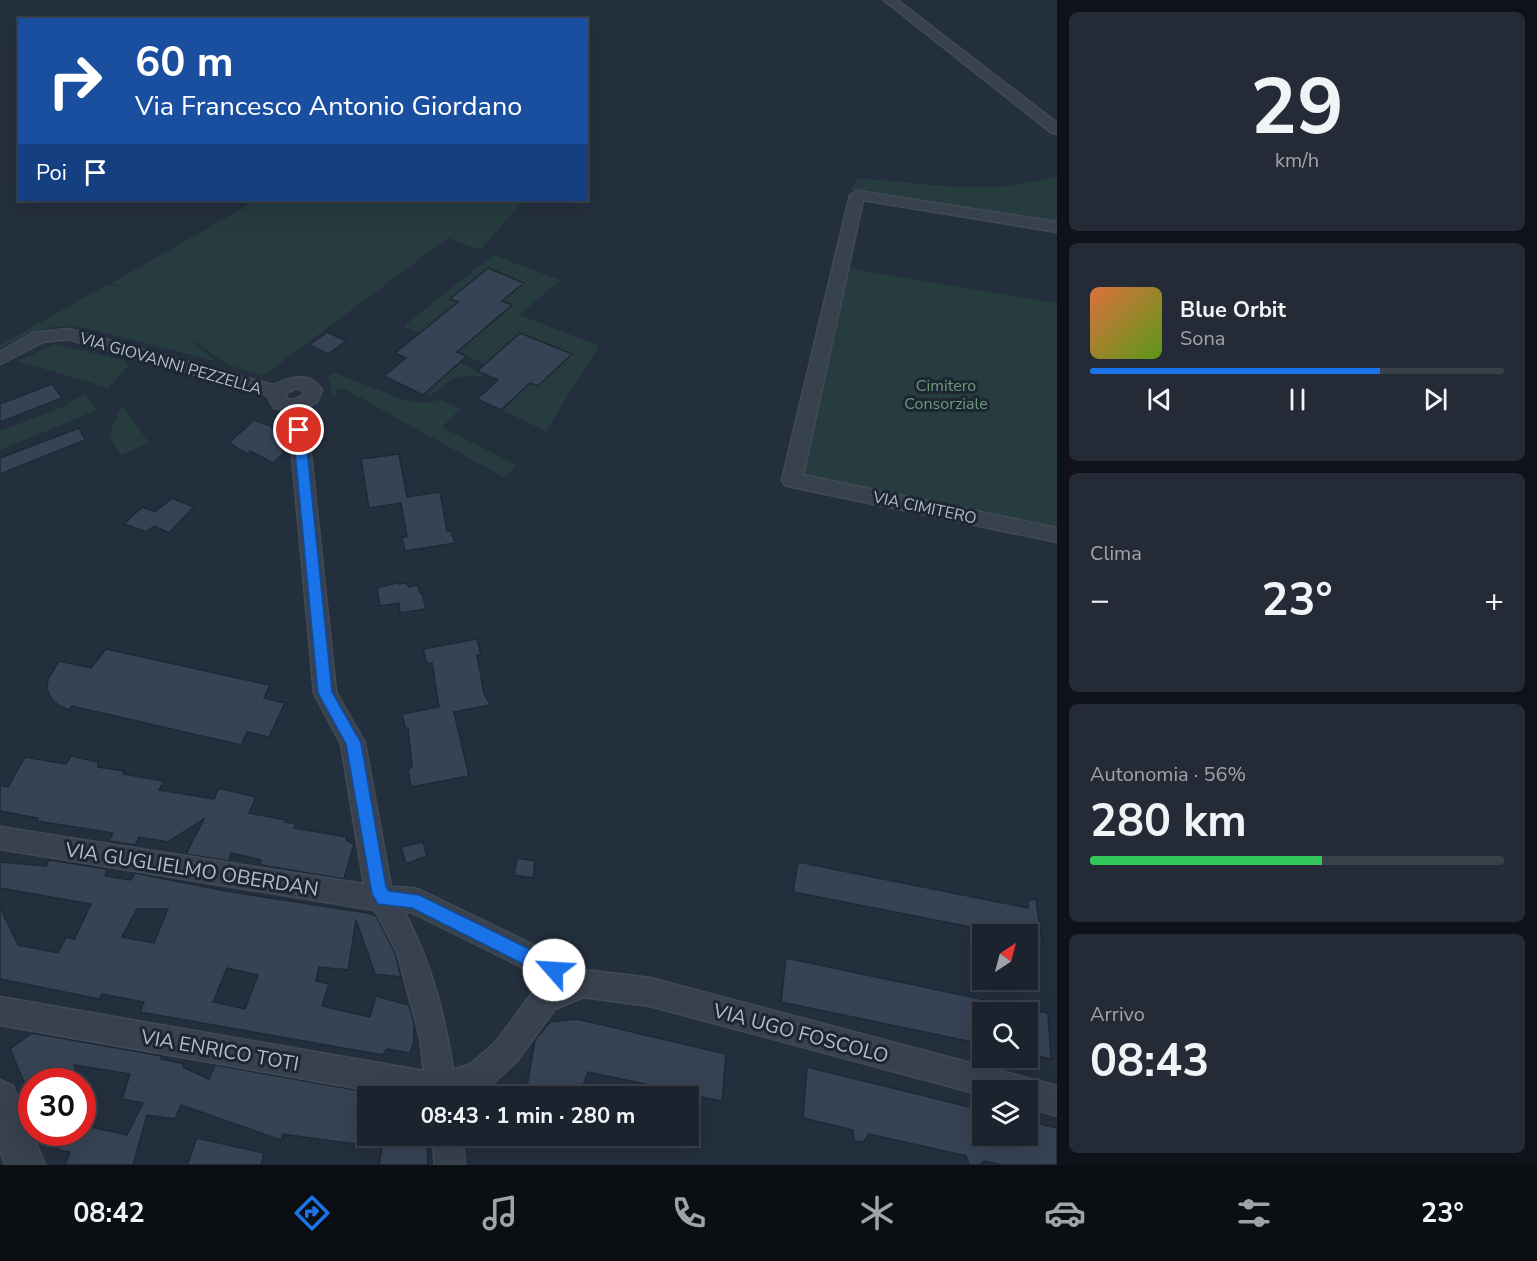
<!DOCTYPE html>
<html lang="it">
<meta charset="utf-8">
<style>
body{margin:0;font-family:"Nunito Sans",sans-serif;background:#242b36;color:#f1f3f6;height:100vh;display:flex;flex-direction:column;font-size:22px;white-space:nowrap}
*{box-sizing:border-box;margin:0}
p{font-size:20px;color:#a0a4aa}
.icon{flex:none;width:33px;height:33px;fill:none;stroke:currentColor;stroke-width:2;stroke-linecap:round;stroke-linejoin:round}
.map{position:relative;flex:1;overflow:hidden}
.details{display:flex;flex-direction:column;gap:12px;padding:12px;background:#0f1319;width:480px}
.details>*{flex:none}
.top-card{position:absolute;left:18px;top:18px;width:570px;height:183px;border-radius:0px;box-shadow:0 6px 24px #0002,0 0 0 2px #39404a;background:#1a4fa0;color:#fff;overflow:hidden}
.needle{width:39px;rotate:36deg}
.fabs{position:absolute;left:972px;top:924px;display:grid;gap:12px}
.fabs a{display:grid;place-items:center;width:66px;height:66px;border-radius:0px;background:#1b232e;box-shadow:0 6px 24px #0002,0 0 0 2px #39404a;font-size:30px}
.speed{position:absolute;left:18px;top:1068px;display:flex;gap:12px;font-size:30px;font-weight:700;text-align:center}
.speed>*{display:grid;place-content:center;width:78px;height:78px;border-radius:50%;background:#1b232e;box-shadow:0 6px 24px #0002,0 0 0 2px #39404a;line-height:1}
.speed .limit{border:9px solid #d22;background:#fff;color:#111}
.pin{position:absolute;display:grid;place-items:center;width:51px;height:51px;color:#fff;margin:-26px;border:3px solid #fff;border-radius:50%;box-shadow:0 2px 6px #0007}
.me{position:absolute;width:66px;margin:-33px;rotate:296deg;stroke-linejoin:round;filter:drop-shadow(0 0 4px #0008)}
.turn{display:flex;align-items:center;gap:21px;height:126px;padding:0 18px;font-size:27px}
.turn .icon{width:78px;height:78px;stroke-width:2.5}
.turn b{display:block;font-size:42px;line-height:51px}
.then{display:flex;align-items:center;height:57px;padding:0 18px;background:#0003;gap:12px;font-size:22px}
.big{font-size:45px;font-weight:700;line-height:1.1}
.details .card{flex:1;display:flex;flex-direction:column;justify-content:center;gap:9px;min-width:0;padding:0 21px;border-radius:9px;background:#242b36}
.details .dial{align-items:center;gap:0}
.dial b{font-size:78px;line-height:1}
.song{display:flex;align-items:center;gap:18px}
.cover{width:72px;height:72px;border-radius:9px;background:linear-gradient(135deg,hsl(20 70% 55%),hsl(90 70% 35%))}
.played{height:6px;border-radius:3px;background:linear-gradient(90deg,#1a73e8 70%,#39404a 70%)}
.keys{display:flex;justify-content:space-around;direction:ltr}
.heat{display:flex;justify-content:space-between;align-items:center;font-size:33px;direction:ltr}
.charge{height:9px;border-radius:4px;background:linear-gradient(90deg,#34c759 56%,#39404a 0)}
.trip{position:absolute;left:357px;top:1086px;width:342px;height:60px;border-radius:0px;background:#1b232e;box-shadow:0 6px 24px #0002,0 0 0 2px #39404a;font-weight:700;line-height:60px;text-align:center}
.menu{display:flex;height:96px;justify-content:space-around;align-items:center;background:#0b0e12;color:#a0a4aa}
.menu .icon{width:42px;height:42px}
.menu .on{color:#1a73e8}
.menu b{font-size:27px;color:#f1f3f6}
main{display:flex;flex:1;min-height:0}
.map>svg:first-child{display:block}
.green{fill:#263c3f}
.building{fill:#364354;stroke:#1f2835;stroke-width:1.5;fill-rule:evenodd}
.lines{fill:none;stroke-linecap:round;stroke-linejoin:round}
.minor-casing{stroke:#414a57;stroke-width:3}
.tertiary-casing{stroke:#414a57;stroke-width:3}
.minor{fill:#38414e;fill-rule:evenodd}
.tertiary{fill:#38414e;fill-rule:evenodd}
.route{fill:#1a73e8;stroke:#114b97;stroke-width:1.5}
.labels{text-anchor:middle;stroke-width:6;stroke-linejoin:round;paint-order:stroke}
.street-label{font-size:16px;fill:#b4bcc9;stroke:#1d2633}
.park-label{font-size:16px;fill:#6b9a76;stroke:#1d2633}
.near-street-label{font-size:20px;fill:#b4bcc9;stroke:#1d2633}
</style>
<main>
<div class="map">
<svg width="1057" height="1165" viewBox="0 0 1057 1165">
<rect width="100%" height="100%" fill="#242f3e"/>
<path class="green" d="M1057 177V223L851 190 858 178 954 187H1000Z
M257 200H524L480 250 448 238 263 376 228 365 185 334 215 361 86 328 58 326 32 332 0 349V345L108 284 118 287 113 282Z
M493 255 560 280 520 315 599 346 546 431 501 410 530 383 538 386 571 354 520 333 485 364 457 352 512 305 502 301 524 283 488 268 450 298 458 302 420 333 404 326Z
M848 268 1057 303V527L801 476Z
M54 344 124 360 128 366 108 388 18 361Z
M460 363 486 375C476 378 462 374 452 379 441 385 438 396 423 395Z
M335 373 401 399 424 403 439 400 461 408 442 427 516 465 505 478 346 390 335 388 338 395 333 396 329 379 326 377Z
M85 395 97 410 0 450V431L68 405 67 403Z
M124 407 149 443 121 455 109 435 120 409Z"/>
<path class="building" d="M488 268 524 283 502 301 512 305 457 352 467 356 423 395 384 376 406 358 395 353 458 302 450 299Z
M327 332 346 341 328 354 309 345Z
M520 333 572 354 538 386 530 383 501 410 477 399 498 380 477 371Z
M52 384 62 398 0 422V404Z
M254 420 271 426 284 453 273 463 250 451 247 454 229 443Z
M79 428 85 440 0 474V458Z
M399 454 407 497 440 492 447 531H451L455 543 405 551 402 537H407L401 503 369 508 361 459Z
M172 498 194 507 169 533 154 526 146 532 124 524 142 507 155 512Z
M399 582V584L406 583 409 587 418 585 420 593H422L426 609 400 613 399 603 380 606 377 588Z
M477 639 481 655H477L484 693 490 705 454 712 469 776 411 787 408 769 412 767 408 728H405L402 714 439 707 432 663 427 664 423 649Z
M106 649 270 685 264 698 285 703 269 737 247 732 241 745 72 706 69 710 58 705 51 698 47 688 48 679 59 661 91 668Z
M71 756 98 762V767L125 771 123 774 164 781 159 790 214 799 219 788 256 797 249 813 286 820 285 822 296 824 294 828 347 837 346 840 354 844 344 879 260 865 261 860 231 853 229 861 186 854 204 819 168 842 139 837 135 845 109 841 113 833 37 821 38 818 0 811V785L8 787 25 757 66 764Z
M423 842 427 856 406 864 401 847Z
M517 858 535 861 533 878 514 875Z
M49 860 107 869 105 876 131 880 135 873 226 891 367 913 376 916 395 953 401 977 375 974 356 920 348 970 319 967 316 981 329 984 322 1006 370 1017 376 996 409 1005 414 1023V1041L410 1053 387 1049 383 1055 140 1012 144 1002 102 994 99 999 0 979V907L18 945 58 953 66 937 74 939 91 904 0 888V862L46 866ZM137 909H168L154 943 122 937ZM227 968 258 975 245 1009 213 1002Z
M798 862 1028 908V900L1036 899 1042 942 1028 939V934H1006L793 892Z
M786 958 1014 1006V1012H982V1044L781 1002Z
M1028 1009 1048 1013 1051 1059 1028 1054Z
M577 1019 726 1054 722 1101 677 1093 673 1096H662L654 1086 588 1072 579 1096H549L526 1092 535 1040 550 1022Z
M32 1033 162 1056 161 1059 184 1064 183 1067 209 1079 215 1065 368 1092V1136H427L428 1165H379L382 1148 283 1134 281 1140 181 1105 175 1119 147 1115 133 1165H65L70 1152 58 1150 64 1132H82V1125L127 1135 143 1103 122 1099 130 1074 74 1065 81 1082H24L10 1049Z
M807 1067 982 1110V1136H1028V1121L1057 1128V1165H1002L984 1161 980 1165H969L966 1156 869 1134 863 1142 854 1141 853 1130 803 1118Z
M197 1138 264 1153 261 1165H187Z"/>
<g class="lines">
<g class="minor-casing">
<path id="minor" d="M884 0H897L1057 123V134L1052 133Z
M857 191 1057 222V232L863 200 803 475 1057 528V542L792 487 785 485 782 480 850 195Z
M68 329 273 385C290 377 309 371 322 390L317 402 306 408 336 692 365 743 391 887 413 888 422 891 585 970 650 978 1057 1086V1116L1028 1107V1090H982V1095L650 1006 583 997 555 1009 516 1062 490 1086 462 1096H401L0 1025V997L424 1071 420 1037 397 952 375 910 0 849V827L364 884 341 744 314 693 288 411 274 408 267 395 68 339 43 342 0 364V352L33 333ZM297 388 304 391 303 395 294 400 286 399V393ZM404 912H411L552 982 535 989 496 1042 471 1064 453 1070C445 1016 431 961 404 912Z
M432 1136H462L465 1165H435Z"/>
</g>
<g class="tertiary-casing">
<path id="tertiary" d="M0 1080 13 1086 45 1165H5L0 1150Z"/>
</g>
<use href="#minor" class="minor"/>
<use href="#tertiary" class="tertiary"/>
</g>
<path class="route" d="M299 426 305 430 332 692 361 743 386 887 389 891 419 895 560 964 563 970 560 976 554 978 547 976 412 908 378 904 372 894 346 744 318 693 293 430Z"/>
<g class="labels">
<g class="street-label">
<text transform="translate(171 363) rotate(16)" y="6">VIA GIOVANNI PEZZELLA</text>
<text transform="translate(925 507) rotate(12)" y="6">VIA CIMITERO</text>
</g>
<g class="park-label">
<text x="946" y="391">Cimitero<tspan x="946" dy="18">Consorziale</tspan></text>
</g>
<g class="near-street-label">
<text transform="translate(192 869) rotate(9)" y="7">VIA GUGLIELMO OBERDAN</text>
<text transform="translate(801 1033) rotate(15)" y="7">VIA UGO FOSCOLO</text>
<text transform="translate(220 1050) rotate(10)" y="7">VIA ENRICO TOTI</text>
</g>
</g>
</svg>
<div class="fabs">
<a><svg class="needle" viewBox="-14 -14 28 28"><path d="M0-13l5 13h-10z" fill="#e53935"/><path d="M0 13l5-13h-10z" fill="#a0a4aa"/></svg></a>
<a><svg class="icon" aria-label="search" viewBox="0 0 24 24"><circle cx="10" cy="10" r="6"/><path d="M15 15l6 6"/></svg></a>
<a><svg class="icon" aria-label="layers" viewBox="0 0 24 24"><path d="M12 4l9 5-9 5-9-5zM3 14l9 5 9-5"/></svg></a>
</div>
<div class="speed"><div class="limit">30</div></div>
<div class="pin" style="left:299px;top:430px;background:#d93025"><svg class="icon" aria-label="arrive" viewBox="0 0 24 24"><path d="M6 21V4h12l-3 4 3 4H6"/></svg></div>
<svg class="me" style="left:554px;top:970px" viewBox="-20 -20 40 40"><circle r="19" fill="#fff"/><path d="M0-13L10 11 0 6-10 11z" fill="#1a73e8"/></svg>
<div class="trip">08:43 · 1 min · 280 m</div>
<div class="top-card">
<div class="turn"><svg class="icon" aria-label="right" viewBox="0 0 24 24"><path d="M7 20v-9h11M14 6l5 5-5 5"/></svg><div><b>60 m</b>Via Francesco Antonio Giordano</div></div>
<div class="then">Poi<svg class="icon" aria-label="arrive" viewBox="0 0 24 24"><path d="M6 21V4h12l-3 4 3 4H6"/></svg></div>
</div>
</div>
<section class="details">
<div class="card dial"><b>29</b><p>km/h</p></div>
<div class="card">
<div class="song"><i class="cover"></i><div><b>Blue Orbit</b><p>Sona</p></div></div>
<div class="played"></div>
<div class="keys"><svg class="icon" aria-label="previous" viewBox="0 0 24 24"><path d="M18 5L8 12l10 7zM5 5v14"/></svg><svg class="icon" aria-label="pause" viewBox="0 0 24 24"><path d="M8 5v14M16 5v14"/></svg><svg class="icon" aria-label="next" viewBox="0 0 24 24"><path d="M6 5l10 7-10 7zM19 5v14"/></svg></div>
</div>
<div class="card"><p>Clima</p>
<div class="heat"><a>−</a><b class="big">23°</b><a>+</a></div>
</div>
<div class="card"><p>Autonomia · 56%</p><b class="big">280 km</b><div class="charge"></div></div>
<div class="card"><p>Arrivo</p><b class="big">08:43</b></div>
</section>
</main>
<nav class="menu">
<b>08:42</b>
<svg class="icon on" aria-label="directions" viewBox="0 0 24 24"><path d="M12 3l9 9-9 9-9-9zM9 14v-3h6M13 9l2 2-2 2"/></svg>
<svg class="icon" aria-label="music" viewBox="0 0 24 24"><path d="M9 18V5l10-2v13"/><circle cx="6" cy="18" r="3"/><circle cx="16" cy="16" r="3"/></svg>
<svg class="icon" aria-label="phone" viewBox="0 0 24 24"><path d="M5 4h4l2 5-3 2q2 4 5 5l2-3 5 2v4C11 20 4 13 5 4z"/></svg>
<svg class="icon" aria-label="climate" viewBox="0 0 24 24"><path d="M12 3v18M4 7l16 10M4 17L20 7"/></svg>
<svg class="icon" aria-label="car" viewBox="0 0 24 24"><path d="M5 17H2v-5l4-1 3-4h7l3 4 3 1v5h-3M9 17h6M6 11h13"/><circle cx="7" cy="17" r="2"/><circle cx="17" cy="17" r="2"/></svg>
<svg class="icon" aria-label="filters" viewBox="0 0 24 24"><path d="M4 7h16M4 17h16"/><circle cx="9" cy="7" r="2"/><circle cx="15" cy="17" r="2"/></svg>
<b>23°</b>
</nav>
